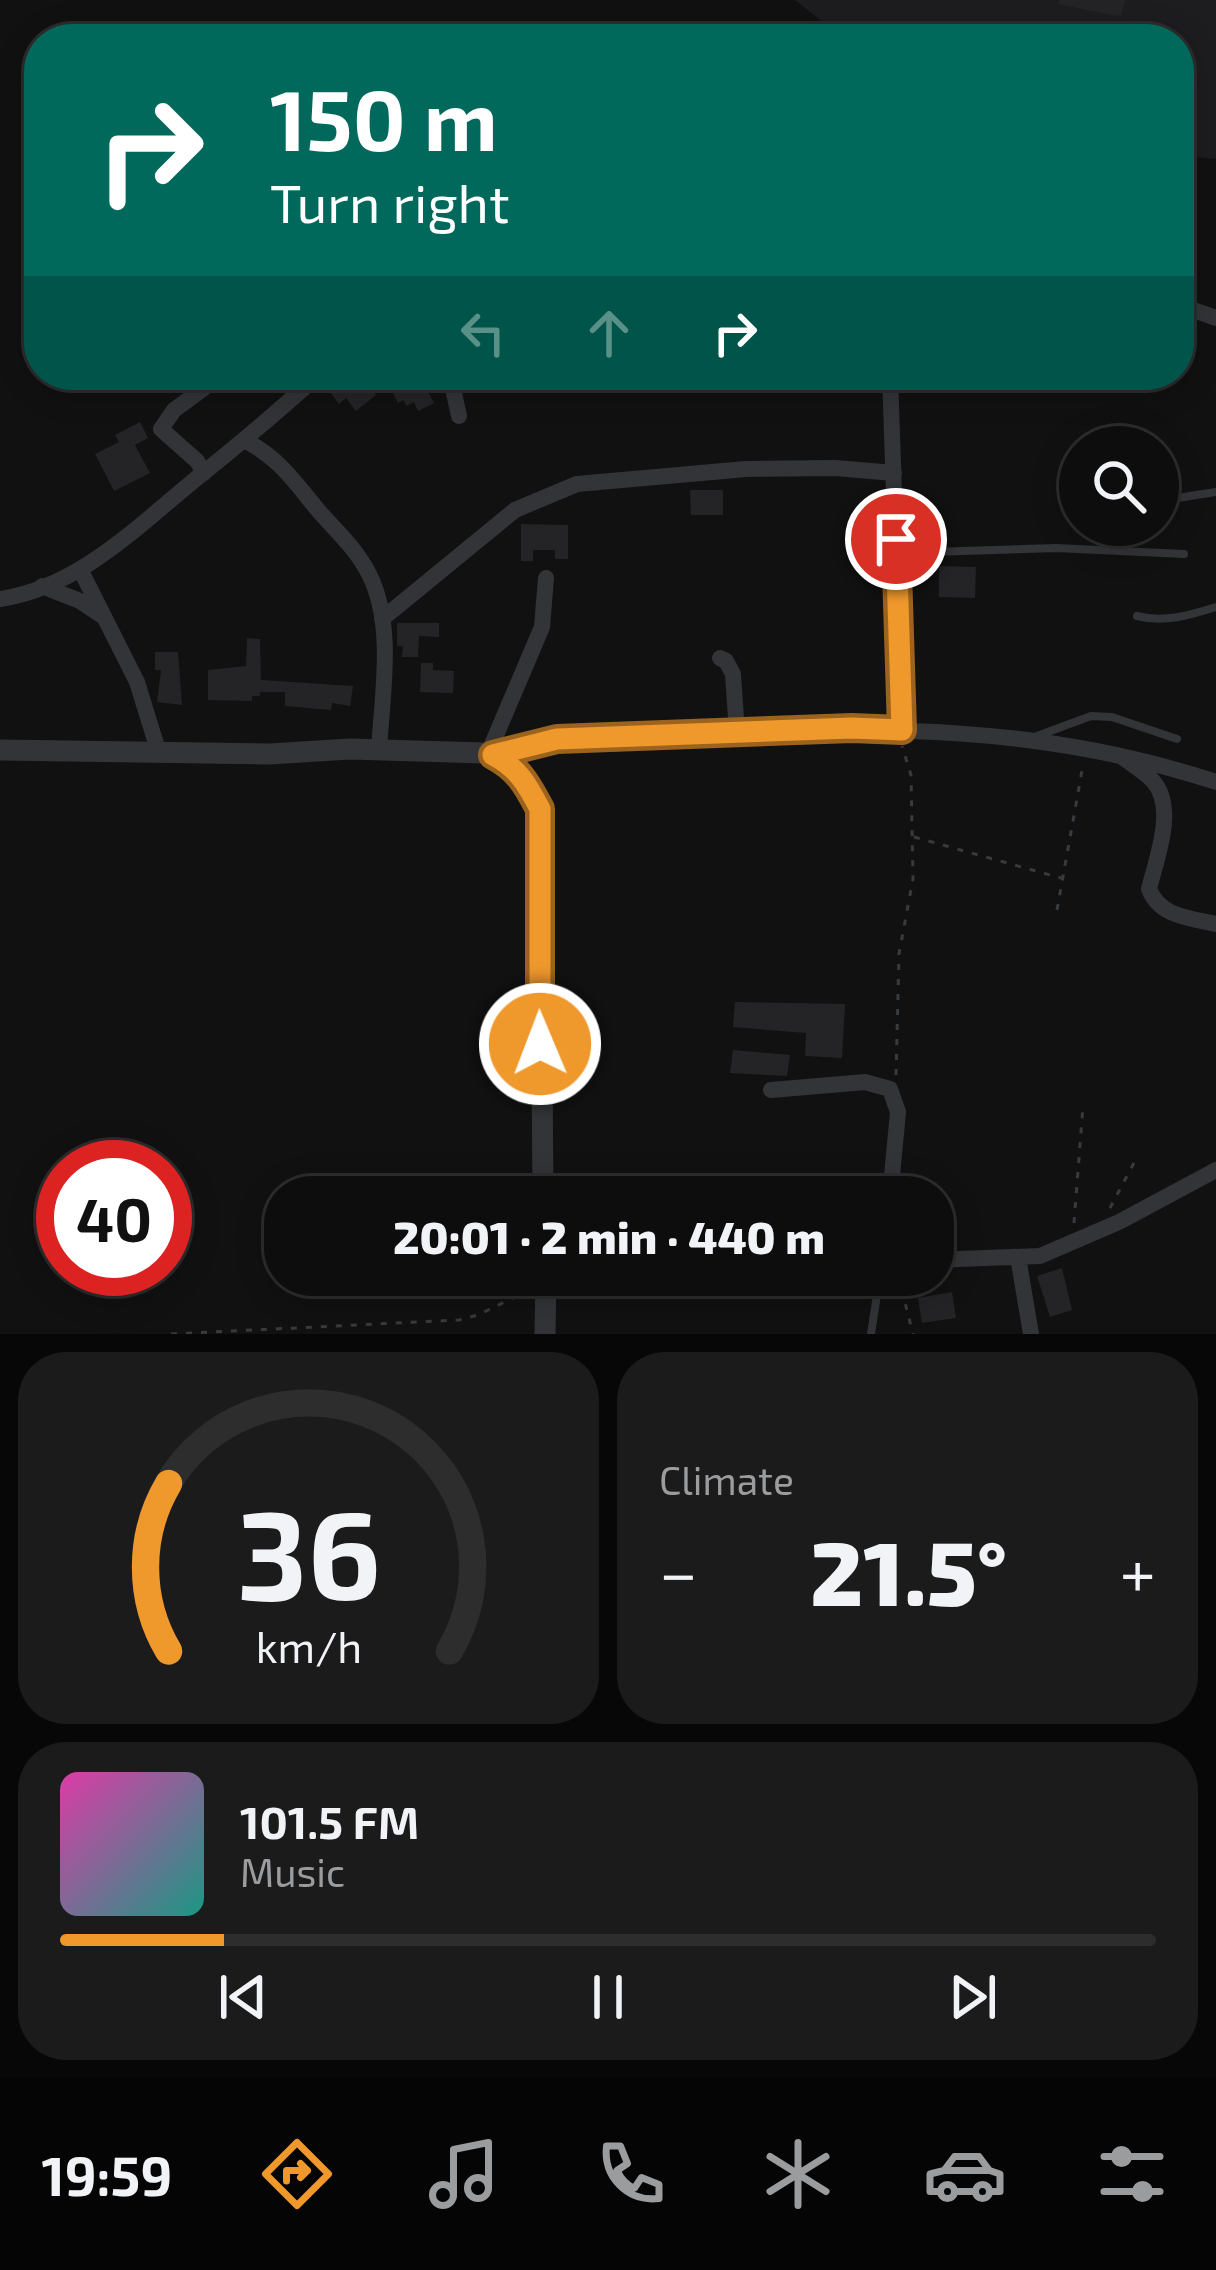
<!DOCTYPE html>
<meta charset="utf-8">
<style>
body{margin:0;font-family:"Exo 2",sans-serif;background:#1b1b1c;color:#f1f3f6;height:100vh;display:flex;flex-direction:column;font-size:45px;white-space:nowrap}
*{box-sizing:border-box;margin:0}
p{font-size:39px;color:#9a9c9e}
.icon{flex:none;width:66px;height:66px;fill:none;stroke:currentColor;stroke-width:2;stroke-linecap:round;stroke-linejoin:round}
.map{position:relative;height:1334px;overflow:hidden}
.sheet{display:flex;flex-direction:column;gap:18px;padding:18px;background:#070708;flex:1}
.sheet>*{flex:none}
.banner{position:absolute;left:24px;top:24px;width:1170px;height:366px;border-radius:48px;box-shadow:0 6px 30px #0003,0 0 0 3px #2d2d2e;background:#00695c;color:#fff;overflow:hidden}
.buttons{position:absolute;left:1059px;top:426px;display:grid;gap:24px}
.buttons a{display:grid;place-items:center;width:120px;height:120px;border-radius:50%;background:#0d0d0e;box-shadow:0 6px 30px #0003,0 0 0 3px #2d2d2e;font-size:60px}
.speed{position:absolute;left:36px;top:1140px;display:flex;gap:24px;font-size:60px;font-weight:700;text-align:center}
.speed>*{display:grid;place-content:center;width:156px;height:156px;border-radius:50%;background:#0d0d0e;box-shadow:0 6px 30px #0003,0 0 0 3px #2d2d2e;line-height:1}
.speed .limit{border:18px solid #d22;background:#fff;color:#111}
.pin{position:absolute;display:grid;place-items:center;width:102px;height:102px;color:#fff;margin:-51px;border:6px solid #fff;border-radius:50%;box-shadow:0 3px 12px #0007}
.me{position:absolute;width:132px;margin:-66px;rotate:359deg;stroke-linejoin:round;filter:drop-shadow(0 0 9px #0008)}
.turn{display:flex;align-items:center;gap:42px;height:252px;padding:0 48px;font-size:54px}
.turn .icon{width:156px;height:156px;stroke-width:2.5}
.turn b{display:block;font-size:84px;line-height:102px}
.lanes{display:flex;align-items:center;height:114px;padding:0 48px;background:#0003;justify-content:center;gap:60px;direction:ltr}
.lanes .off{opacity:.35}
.big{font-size:90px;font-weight:800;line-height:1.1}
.sheet .widget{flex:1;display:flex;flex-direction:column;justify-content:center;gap:18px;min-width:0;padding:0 42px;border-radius:48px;background:#1b1b1c}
.sheet .dial{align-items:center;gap:0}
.dial svg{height:312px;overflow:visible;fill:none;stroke:#2d2d2e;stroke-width:7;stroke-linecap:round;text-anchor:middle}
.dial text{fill:#f1f3f6;stroke:none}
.song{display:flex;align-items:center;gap:36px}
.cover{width:144px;height:144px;border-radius:18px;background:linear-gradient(135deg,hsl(320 70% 55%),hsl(170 70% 35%))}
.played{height:12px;border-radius:6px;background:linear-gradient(90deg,#ef982c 15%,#2d2d2e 15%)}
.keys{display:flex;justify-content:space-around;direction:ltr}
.heat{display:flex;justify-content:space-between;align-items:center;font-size:66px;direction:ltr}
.sheet .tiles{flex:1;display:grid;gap:18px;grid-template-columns:1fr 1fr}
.widget:last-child{grid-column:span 2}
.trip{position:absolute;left:264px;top:1176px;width:690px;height:120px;border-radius:48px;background:#0d0d0e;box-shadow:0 6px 30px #0003,0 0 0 3px #2d2d2e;font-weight:800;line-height:120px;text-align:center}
.menu{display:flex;height:192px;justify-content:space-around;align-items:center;background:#050506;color:#9a9c9e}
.menu .icon{width:84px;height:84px}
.menu .active{color:#ef982c}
.menu b{font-size:54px;color:#f1f3f6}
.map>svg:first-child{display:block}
.built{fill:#1d1d1f}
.building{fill:#242427}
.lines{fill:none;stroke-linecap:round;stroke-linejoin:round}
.path{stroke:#383b3e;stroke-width:3;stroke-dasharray:6 9;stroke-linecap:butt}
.service{stroke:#323437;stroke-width:8}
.minor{stroke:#323437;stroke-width:16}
.tertiary{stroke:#323437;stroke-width:21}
.route-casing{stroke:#9b631d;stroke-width:30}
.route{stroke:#ef982c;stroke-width:21}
</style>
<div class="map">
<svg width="1216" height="1334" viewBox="0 0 1216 1334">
<rect width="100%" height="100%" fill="#111112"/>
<path class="built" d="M795 0H1216V159L1179 156V39H844Z"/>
<path class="building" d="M1059 0H1125L1121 17 1058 4Z
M341 375H360L376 395 356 411 346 398 339 404 326 387Z
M413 375H419L434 403 418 411 414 402 407 406 403 400 398 403 390 387Z
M140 422 148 438 135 445 150 473 114 491 95 454 119 442 115 435Z
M690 490H723V515H691Z
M521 524 568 525V559H555V550H533V561H521Z
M939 566 976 567 975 598 939 597Z
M397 623H439V637L419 636 418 657H402L403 646H397Z
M247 638 260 639 261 680 353 686 350 706 332 703 331 710 285 706V692H260V696H252V701L208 700V670L246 666Z
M155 652H178L182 705 157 702 161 670H155Z
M421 663H433V670L454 671 453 693 420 692Z
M735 1002 845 1004 842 1058 805 1056 806 1033 733 1027Z
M733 1050 790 1055 787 1076 730 1073Z
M1062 1268 1072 1310 1050 1317 1037 1276Z
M952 1292 956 1318 922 1323 918 1298Z"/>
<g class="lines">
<path class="path" d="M914 837 1061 878
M1057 910 1083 765
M896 1075 899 954 913 879 911 775 902 746
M1110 1208 1136 1159
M1074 1223 1083 1106
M898 1275 913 1334
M171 1334 459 1320 478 1315 529 1290"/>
<path class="service" d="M1158 501 1216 492
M898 553 1056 548 1184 554
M1137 616C1165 623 1190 615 1216 607
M1037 736 1091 716 1112 717 1177 739
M871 1334 880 1275"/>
<path class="minor" d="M1179 305 1216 318
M450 375 459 416
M890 375 902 730
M244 440C278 457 294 481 317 509 336 531 356 548 369 574 395 625 382 695 379 750
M204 473 197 461 161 429 174 410 204 388
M80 569 137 682 158 750
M42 586 80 601 104 617
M0 599C78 588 138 526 197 478 238 445 279 411 318 375
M382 619 515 510 577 484 746 469 835 468 894 473
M720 658 726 661 733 674 737 733
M488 754 542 627 546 578
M493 755C560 734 631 737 701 734 884 727 1039 724 1216 782
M1121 756C1131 764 1145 772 1153 781 1177 808 1156 859 1149 889 1160 917 1190 918 1216 924
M771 1090 865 1082 890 1089 898 1112 890 1197
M1018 1257 1031 1334
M933 1260 1040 1256 1119 1222 1216 1170"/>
<path class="tertiary" d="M0 750 270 754 350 749 483 753 511 765 526 781 540 809 543 1197
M545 1334 546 1275"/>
</g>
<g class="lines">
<g class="route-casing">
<path id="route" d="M540 1044V809C527 784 518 768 493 755L557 739 852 728 902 730 896 539"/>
</g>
<use href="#route" class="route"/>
</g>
</svg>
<div class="buttons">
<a><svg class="icon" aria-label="search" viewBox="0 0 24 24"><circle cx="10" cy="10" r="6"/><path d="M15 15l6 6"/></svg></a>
</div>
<div class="speed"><div class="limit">40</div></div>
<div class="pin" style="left:896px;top:539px;background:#d93025"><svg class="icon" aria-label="arrive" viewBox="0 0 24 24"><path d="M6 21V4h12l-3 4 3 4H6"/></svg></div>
<svg class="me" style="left:540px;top:1044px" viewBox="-20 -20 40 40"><circle r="17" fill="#ef982c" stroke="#fff" stroke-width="3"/><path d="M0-11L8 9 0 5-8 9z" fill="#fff"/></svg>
<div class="trip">20:01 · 2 min · 440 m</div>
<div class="banner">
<div class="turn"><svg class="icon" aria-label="right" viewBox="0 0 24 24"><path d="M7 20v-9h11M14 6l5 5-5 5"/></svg><div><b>150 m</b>Turn right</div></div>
<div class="lanes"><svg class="icon off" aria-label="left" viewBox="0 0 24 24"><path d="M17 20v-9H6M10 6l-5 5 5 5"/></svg><svg class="icon off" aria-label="ahead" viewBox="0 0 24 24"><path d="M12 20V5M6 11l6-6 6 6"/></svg><svg class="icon" aria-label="right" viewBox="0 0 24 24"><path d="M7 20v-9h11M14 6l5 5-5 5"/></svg></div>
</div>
</div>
<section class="sheet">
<div class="tiles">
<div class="widget dial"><svg viewBox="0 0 100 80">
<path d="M14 69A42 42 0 1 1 86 69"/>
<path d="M14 69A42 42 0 0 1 14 26" stroke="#ef982c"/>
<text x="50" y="56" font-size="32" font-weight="700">36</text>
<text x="50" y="72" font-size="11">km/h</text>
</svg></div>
<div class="widget"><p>Climate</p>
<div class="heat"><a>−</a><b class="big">21.5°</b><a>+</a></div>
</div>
<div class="widget">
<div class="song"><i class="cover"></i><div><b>101.5 FM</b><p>Music</p></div></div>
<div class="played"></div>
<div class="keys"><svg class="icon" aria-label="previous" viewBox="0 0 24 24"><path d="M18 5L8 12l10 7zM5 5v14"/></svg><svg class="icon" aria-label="pause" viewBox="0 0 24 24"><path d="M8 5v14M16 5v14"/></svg><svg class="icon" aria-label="next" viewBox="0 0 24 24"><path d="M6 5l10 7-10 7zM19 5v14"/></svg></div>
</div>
</div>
</section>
<nav class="menu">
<b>19:59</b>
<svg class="icon active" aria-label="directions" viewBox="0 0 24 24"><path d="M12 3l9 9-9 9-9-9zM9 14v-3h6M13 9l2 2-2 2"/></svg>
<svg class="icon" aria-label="music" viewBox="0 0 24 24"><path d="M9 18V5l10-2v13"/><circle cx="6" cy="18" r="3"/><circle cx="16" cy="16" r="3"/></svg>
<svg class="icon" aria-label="phone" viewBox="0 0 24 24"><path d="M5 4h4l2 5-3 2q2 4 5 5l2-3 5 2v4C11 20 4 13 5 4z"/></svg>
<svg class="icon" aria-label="climate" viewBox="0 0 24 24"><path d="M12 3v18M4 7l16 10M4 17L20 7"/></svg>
<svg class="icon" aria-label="car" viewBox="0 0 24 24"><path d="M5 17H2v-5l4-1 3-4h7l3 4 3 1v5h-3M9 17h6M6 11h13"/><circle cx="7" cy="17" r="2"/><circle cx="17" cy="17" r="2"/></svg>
<svg class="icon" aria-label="filters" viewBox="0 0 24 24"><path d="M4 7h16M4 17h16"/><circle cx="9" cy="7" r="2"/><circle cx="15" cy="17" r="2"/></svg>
</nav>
